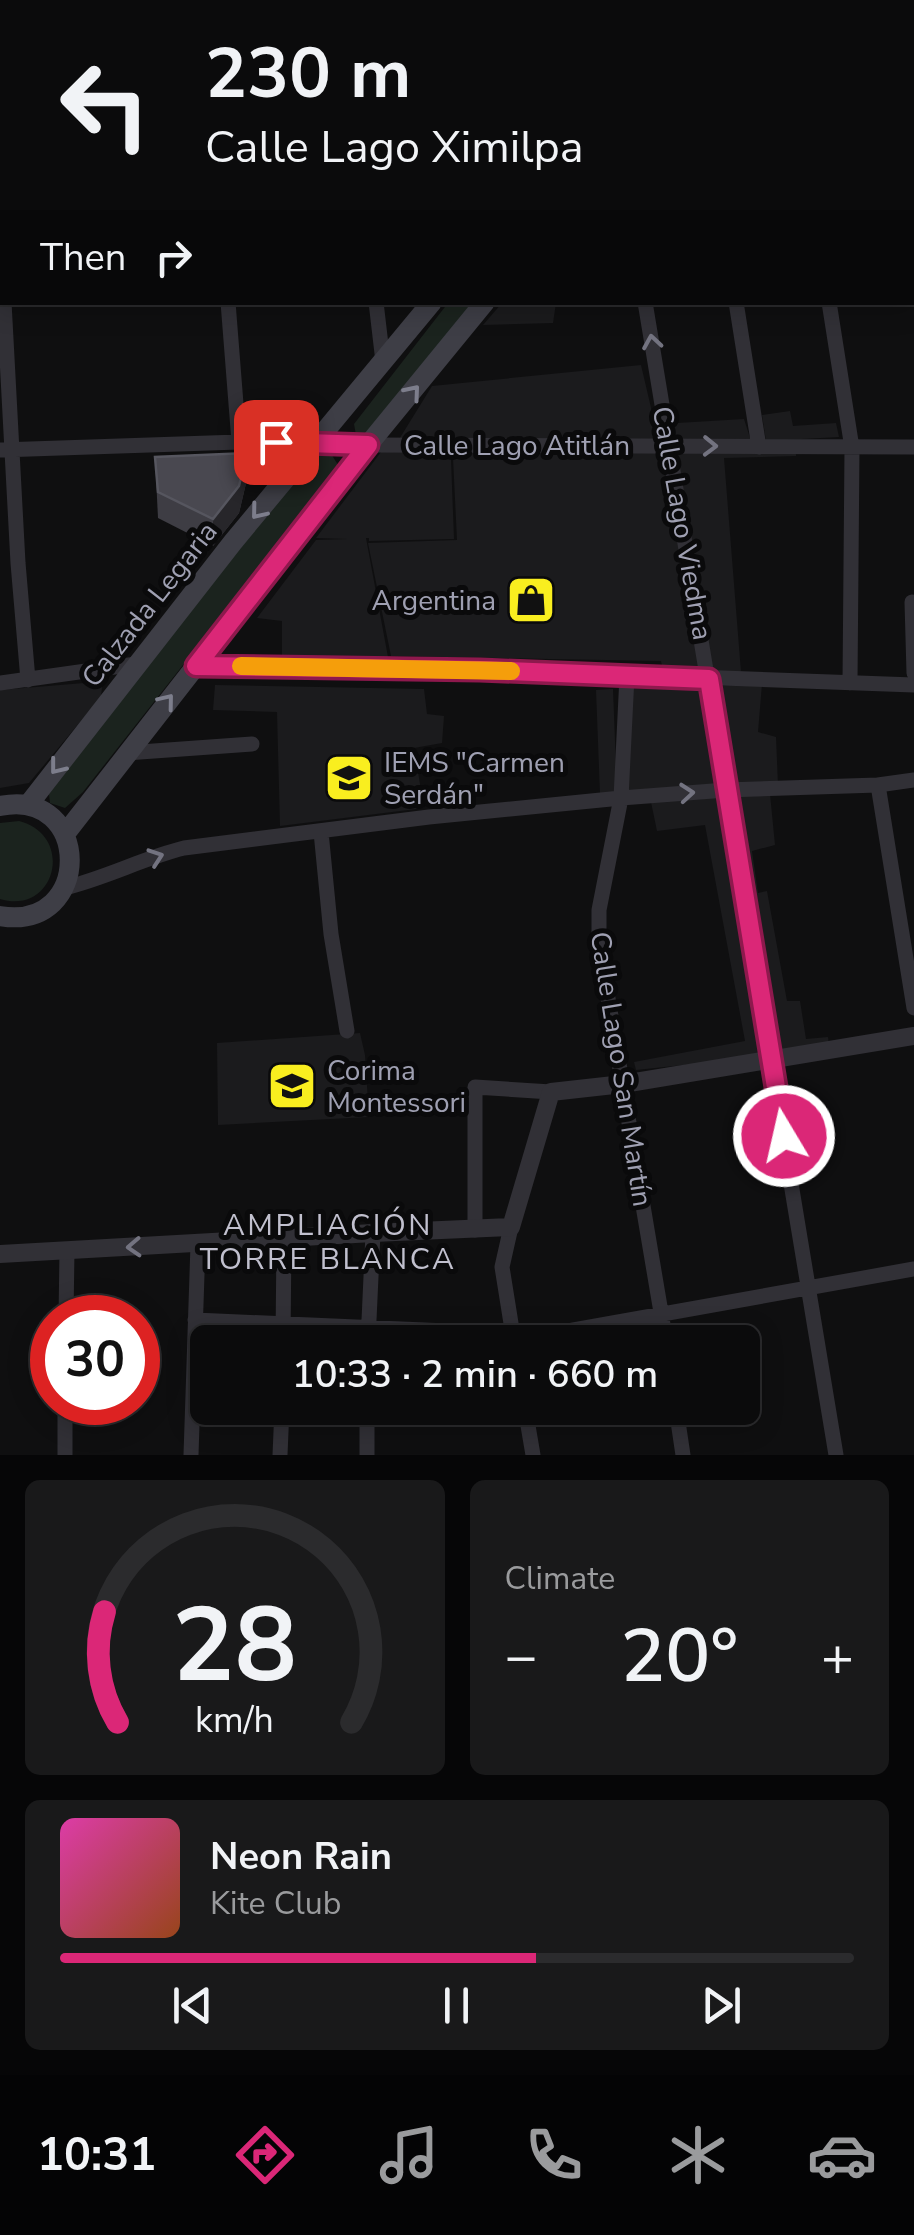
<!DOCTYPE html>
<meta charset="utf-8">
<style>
body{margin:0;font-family:"Nunito Sans",sans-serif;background:#19191a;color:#f1f3f6;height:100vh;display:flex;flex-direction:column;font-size:38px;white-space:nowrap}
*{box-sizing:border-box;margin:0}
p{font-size:32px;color:#9a9b9d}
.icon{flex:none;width:55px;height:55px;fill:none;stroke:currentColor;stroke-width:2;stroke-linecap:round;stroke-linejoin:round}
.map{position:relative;height:1455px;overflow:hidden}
.drawer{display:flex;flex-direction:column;gap:25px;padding:25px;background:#060607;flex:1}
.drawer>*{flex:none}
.banner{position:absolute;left:0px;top:0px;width:915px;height:305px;box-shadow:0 5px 25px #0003,0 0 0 2px #2b2b2d;background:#0b0b0c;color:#f1f3f6;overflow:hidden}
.speed{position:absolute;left:30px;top:1295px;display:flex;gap:20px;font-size:50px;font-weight:700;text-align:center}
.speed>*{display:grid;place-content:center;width:130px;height:130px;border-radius:50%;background:#0b0b0c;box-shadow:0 5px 25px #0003,0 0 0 2px #2b2b2d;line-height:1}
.speed .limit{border:15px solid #d22;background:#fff;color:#111}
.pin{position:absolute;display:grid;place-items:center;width:85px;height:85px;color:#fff;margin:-42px;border-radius:20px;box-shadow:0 5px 15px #0006}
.me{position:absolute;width:110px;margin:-55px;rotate:351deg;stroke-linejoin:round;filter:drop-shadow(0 0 8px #0008)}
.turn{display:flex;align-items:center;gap:35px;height:210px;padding:0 40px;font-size:45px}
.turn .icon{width:130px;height:130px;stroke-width:2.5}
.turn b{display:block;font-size:70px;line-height:85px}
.then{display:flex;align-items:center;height:95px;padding:0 40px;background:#0003;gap:20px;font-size:38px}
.big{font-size:75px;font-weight:600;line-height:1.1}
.drawer .widget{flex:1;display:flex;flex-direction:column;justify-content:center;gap:15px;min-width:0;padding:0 35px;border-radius:15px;background:#19191a}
.drawer .dial{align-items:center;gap:0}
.dial svg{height:260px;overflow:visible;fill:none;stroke:#2b2b2d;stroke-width:7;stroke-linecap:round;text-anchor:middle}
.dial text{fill:#f1f3f6;stroke:none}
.song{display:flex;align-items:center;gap:30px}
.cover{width:120px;height:120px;border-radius:15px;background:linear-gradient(135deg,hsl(320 70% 55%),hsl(20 70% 35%))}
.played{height:10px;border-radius:5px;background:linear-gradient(90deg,#db2777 60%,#2b2b2d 60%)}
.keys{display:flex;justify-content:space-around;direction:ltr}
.heat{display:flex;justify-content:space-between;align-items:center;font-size:55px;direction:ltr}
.drawer .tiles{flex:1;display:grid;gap:25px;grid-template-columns:1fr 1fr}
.widget:last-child{grid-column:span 2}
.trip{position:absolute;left:190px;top:1325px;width:570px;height:100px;border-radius:15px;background:#0b0b0c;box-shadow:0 5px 25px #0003,0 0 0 2px #2b2b2d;font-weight:600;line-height:100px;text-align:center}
.dock{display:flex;height:160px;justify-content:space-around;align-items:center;background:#040405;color:#9a9b9d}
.dock .icon{width:70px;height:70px}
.dock .on{color:#db2777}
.dock b{font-size:45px;color:#f1f3f6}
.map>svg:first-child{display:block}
.built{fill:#1b1b1d}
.green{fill:#1b231e}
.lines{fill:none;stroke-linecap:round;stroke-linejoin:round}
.minor{stroke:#313036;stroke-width:15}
.tertiary{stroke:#313036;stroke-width:18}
.secondary{stroke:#3e3e46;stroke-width:20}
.wall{fill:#3e3d44}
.shaded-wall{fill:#27262a}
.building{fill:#494850;stroke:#56565f;stroke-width:2.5}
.oneway{stroke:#737380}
.oneway2{stroke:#7d7e8c}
.route-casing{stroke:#8e194d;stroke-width:25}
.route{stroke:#db2777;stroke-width:18}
.slow{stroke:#f59e0b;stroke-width:18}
.labels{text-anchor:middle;stroke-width:10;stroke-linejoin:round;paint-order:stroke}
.street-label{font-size:28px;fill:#9fa0b2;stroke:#0a0a0b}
.poi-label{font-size:28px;fill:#9fa0b2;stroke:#0a0a0b;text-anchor:start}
.neighbourhood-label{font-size:30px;letter-spacing:2.5px;fill:#c1c0ce;stroke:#0a0a0b}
</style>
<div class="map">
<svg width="914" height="1455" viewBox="0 0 914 1455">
<rect width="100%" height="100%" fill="#0f0f10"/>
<path class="built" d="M502 303H556L553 323 483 325Z
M641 365 659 442 398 441 432 386Z
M790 411 793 426 836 423 839 437 766 441 762 415Z
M676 418 677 423 744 419 751 441H673L669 419Z
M384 448H667L705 670H663L661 661 391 656 368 543 457 540 453 458 451 459 454 539 369 541V538H366L388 657 282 658V621L257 618 316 540 347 539 316 538Z
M676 451H796V456L724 458 741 672H712Z
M629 681 705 683 721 786 627 793Z
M96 682 102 687 101 697 29 783 0 788V690Z
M762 684 758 732 776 737 778 785H731L714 686Z
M215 685 424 689 427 714 444 716 442 743 414 748 424 808 280 826 277 712 213 710Z
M613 689 617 793 600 794 596 690Z
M770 794 775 845 752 851 758 893 767 891 787 1001H800L806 1039 828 1037 829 1045 776 1052 734 797Z
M723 795 765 1054 703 1063 636 1070 634 1062 745 1041 705 825 657 831 651 802Z
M360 1033 365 1055 369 1117 218 1125 217 1043Z"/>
<path class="green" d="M448 303H477L365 436 356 435 354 424Z
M324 451 330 452 338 465 331 477 83 792 65 808 50 803 49 794 246 539 318 453Z
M19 821C76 836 55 916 0 899V823Z"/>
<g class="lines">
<path class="minor" d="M338 0V2
M586 0 587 2
M0 133H2
M0 200H2
M0 213 2 267
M4 302 18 563 28 680
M228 302 239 442
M376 302 383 362
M645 302 836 1455
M736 302 759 447
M829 302 852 448 850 683
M0 450 239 442 368 445 914 447
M912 602 914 673
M196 665 584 673 914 685
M627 676 621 798 599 910V945L666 1342
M0 683 136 664
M126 753 252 744
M878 785 914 1008
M321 832 331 934 347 1031
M64 888C106 878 143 858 184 848L429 817 621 798 726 790 878 785 914 780
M511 1227 502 1267 514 1342
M475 1230V1087L551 1092
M66 1318 67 1250
M195 1320 513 1334H551L914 1269
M283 1342 284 1238
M368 1342 373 1233
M525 1408 533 1455
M676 1408 683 1455
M65 1455V1402
M191 1455 198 1244
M280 1455 282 1408
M367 1455V1408"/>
<path class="tertiary" d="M912 124H914
M0 1254 373 1233 511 1227 551 1092 623 1084 914 1036"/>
<path class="secondary" d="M647 2 648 0
M28 805 233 542 432 302
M0 806C92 787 94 932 0 916
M65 834 368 445 485 302"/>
</g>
<path class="wall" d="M155 457 247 479 239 513 213 546 158 518Z"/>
<path class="shaded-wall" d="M247 453V479L239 513 213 546V519Z"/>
<path class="building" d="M690 0H868V2H689Z
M247 453 239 486 213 519 158 492 155 457Z"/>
<defs><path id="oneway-chevron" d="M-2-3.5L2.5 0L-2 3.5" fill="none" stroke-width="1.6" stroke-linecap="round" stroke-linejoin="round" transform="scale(2.5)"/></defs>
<g class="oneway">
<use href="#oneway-chevron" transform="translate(652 342) rotate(-99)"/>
<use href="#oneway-chevron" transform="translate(710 446) rotate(1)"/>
<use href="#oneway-chevron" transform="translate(687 793) rotate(-5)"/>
<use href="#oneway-chevron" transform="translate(156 857) rotate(-19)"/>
<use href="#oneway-chevron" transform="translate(134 1247) rotate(177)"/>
</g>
<g class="oneway2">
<use href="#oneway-chevron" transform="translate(413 392) rotate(-50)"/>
<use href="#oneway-chevron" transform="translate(258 512) rotate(129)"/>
<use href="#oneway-chevron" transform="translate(167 701) rotate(-51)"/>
<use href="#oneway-chevron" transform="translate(57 767) rotate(128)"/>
</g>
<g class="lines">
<g class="route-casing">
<path id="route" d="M276 442 368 445 196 666 480 670 709 679 784 1136"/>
</g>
<use href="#route" class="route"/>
<path class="slow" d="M241 666 511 671"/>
</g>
<defs>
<g id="shop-square" transform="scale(2.5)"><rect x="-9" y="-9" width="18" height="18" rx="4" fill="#f9ee1f" stroke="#0a0a0b"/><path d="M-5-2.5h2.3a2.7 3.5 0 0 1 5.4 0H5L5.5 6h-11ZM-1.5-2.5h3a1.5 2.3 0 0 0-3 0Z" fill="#111"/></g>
<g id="university-square" transform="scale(2.5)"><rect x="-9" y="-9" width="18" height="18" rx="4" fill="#f9ee1f" stroke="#0a0a0b"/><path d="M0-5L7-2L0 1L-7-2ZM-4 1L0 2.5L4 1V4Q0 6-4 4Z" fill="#111"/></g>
<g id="school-square" transform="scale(2.5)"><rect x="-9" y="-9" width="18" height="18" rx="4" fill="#f9ee1f" stroke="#0a0a0b"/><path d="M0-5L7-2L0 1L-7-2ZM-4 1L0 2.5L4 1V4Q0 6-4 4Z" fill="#111"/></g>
</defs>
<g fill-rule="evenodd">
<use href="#shop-square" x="531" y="600"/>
<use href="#university-square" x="349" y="778"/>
<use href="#school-square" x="292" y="1086"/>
</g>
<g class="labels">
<g class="street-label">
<text x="517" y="455">Calle Lago Atitlán</text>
<text transform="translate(683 523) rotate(80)" y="10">Calle Lago Viedma</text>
<text transform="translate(149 604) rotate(-52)" y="10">Calzada Legaria</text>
<text transform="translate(622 1069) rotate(81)" y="10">Calle Lago San Martín</text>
</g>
<g class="poi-label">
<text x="496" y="610" text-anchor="end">Argentina</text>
<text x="384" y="772">IEMS "Carmen<tspan x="384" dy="32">Serdán"</tspan></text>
<text x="327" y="1080">Corima<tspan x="327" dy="32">Montessori</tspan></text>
</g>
<g class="neighbourhood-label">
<text x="328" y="1235">AMPLIACIÓN<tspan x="328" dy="34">TORRE BLANCA</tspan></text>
</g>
</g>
</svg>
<div class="speed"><div class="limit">30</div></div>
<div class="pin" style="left:276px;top:442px;background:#d93025"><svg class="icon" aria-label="arrive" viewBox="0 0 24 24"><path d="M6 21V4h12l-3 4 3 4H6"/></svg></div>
<svg class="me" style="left:784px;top:1136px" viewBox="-20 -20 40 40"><circle r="17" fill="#db2777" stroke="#fff" stroke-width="3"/><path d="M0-11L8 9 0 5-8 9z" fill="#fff"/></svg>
<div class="trip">10:33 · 2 min · 660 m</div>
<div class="banner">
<div class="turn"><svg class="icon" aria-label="left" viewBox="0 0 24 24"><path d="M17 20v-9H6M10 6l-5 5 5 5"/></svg><div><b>230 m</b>Calle Lago Ximilpa</div></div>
<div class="then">Then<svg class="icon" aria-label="right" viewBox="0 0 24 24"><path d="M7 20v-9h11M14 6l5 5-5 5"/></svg></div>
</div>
</div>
<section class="drawer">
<div class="tiles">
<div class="widget dial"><svg viewBox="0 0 100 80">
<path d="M14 69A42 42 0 1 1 86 69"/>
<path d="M14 69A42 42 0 0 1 10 35" stroke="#db2777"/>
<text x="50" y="56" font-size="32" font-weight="700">28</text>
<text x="50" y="72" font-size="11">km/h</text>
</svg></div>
<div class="widget"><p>Climate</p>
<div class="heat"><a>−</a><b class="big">20°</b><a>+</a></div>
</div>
<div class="widget">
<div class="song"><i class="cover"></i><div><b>Neon Rain</b><p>Kite Club</p></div></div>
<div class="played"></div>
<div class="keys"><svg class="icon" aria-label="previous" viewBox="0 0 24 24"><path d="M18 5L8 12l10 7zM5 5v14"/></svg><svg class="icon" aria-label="pause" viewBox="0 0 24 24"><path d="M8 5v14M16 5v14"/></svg><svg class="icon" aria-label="next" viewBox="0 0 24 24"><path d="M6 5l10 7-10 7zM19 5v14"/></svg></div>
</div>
</div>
</section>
<nav class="dock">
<b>10:31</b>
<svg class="icon on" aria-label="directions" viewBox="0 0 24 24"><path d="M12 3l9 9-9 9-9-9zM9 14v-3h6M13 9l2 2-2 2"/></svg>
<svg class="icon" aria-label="music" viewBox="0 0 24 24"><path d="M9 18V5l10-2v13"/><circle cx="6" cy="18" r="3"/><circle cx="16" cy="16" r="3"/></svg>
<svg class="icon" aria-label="phone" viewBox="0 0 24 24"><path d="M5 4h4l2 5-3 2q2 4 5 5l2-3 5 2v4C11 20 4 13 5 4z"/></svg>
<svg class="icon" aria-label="climate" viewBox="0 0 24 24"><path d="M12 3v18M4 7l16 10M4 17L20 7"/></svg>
<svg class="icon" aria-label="car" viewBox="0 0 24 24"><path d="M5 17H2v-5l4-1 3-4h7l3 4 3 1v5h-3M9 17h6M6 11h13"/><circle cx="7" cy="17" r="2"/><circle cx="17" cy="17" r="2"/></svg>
</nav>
